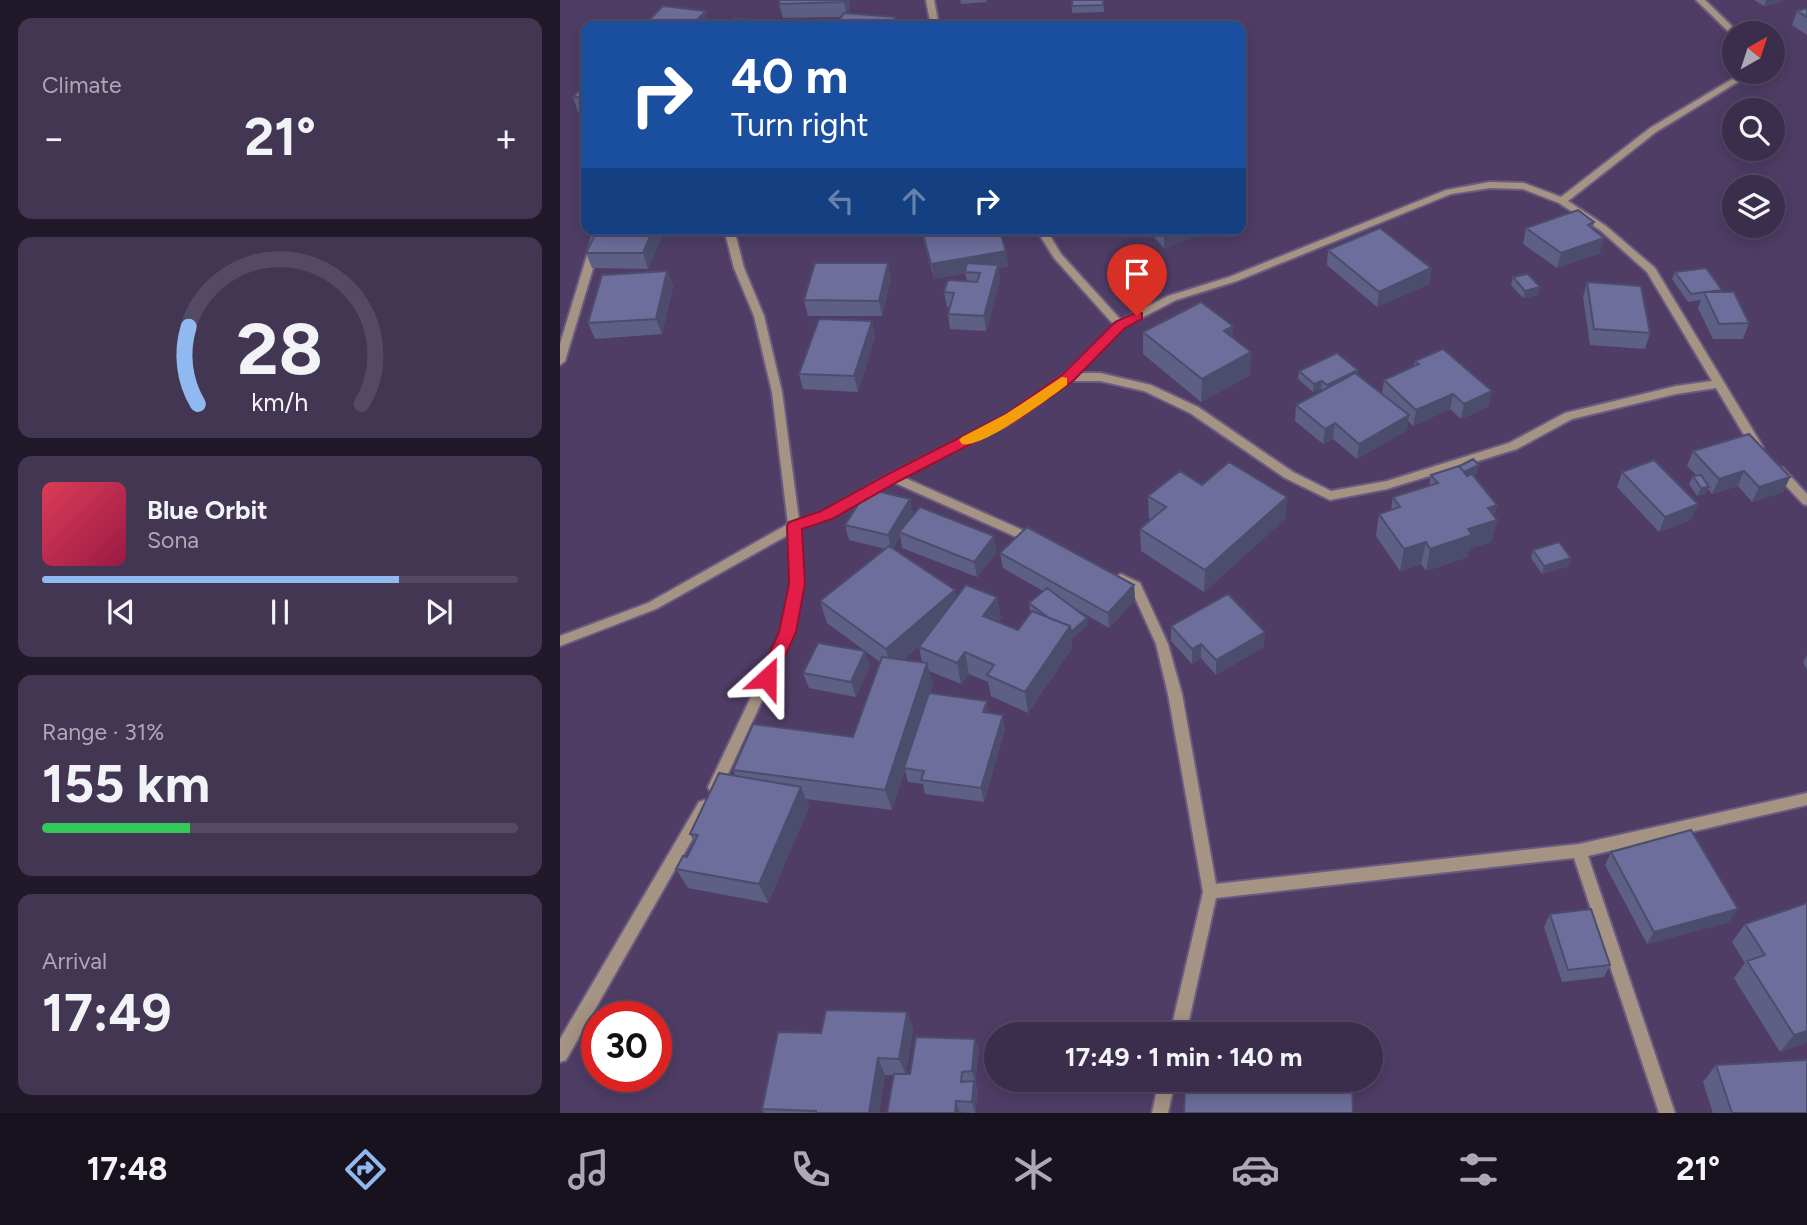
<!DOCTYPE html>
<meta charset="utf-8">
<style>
body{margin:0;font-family:Figtree,sans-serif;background:#423653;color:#f1f3f6;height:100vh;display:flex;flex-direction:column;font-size:26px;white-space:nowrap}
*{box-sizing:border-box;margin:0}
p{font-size:23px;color:#aca8b5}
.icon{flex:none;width:38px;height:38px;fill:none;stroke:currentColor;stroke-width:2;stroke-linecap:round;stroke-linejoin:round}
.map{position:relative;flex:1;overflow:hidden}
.drawer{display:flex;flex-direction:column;gap:18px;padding:18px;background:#20192a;width:560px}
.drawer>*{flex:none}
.hud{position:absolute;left:21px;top:21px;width:665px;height:214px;border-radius:14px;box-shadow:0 4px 18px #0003,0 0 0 2px #544a64;background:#1a4fa0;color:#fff;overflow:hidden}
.needle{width:46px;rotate:39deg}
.fabs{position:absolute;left:1162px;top:21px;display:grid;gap:14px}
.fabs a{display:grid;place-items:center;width:63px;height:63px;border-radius:50%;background:#3b2e4c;box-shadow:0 4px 18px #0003,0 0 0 2px #544a64;font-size:35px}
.speed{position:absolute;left:21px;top:1001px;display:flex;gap:14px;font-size:35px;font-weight:700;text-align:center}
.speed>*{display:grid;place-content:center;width:91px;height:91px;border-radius:50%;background:#3b2e4c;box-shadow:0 4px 18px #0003,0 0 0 2px #544a64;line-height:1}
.speed .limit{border:10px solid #d22;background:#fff;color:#111}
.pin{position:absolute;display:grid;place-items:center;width:60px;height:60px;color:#fff;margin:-72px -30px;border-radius:50% 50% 50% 0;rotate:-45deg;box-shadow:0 0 7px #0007}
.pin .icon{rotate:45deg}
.me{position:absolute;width:77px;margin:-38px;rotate:24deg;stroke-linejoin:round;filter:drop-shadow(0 0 5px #0008)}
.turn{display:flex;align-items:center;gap:24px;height:147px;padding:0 35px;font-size:32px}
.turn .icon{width:91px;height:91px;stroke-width:2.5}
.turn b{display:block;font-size:49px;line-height:60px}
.lanes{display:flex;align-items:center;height:66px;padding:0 35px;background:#0003;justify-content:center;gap:35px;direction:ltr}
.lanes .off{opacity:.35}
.big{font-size:52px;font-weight:700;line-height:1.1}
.drawer .card{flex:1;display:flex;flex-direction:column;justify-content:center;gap:10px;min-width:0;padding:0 24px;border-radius:14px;background:#423653}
.drawer .dial{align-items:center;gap:0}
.dial svg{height:182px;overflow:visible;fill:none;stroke:#544a64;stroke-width:7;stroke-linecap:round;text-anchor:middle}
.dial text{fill:#f1f3f6;stroke:none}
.song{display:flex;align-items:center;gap:21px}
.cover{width:84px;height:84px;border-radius:10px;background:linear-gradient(135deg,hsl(350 70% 55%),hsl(340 70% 35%))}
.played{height:7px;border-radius:4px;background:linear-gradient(90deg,#90b9f0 75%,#544a64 75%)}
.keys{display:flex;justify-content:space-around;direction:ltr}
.heat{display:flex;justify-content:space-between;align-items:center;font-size:38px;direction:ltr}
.charge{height:10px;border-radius:5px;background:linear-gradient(90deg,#34c759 31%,#544a64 0)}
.trip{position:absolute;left:424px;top:1022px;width:399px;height:70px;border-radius:35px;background:#3b2e4c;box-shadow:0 4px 18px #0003,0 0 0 2px #544a64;font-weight:700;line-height:70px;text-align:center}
.tab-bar{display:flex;height:112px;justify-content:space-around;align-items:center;background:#18121e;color:#aca8b5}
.tab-bar .icon{width:49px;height:49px}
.tab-bar .on{color:#90b9f0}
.tab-bar b{font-size:32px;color:#f1f3f6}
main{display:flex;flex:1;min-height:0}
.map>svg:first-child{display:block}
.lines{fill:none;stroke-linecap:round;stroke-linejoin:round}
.minor-casing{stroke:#6b5b81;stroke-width:4}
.minor{fill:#a59383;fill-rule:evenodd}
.wall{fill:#5e5f85;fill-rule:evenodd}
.shaded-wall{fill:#4c4d6c}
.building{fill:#6d6e9b;stroke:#4c4d6c;stroke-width:2}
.route{fill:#e11d48;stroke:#92132f;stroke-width:2}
.slow{fill:#f59e0b}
</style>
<main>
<section class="drawer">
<div class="card"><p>Climate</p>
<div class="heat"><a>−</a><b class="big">21°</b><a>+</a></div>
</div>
<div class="card dial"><svg viewBox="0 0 100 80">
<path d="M14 69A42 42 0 1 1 86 69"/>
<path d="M14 69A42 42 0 0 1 10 35" stroke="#90b9f0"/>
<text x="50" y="56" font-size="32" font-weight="700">28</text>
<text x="50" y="72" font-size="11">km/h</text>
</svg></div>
<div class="card">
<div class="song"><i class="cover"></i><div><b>Blue Orbit</b><p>Sona</p></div></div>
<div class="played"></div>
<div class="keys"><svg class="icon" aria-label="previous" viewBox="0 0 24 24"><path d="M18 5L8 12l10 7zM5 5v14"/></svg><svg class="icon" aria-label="pause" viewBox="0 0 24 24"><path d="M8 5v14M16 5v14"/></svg><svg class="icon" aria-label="next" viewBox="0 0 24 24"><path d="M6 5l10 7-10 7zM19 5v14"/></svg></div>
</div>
<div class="card"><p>Range · 31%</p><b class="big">155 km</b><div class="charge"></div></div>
<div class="card"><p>Arrival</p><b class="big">17:49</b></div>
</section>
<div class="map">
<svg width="1247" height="1113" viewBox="0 0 1247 1113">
<rect width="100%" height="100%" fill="#4f3d66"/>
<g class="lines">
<g class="minor-casing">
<path id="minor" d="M366 0H374L379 26H371Z
M1136 0H1145L1179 33 1172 35Z
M1184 72H1194L1096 132 1008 201 1046 226 1095 268 1203 447 1201 450H1193L1156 388 1116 394 1012 419 957 449 827 489 770 500 725 478 630 413 584 391 540 381H510L455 421 343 477 478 537 480 540 478 543H470L333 482 270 518 240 528 243 584 234 632 160 791 155 793 150 791 148 787 222 632 231 584 228 535 96 609 0 646V636L88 603 228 524 212 392 194 316 174 268 164 229H174L184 268 204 316 222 392 239 520 262 512 329 474 447 415 504 374 554 325 494 258 476 229H486L501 254 561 320 608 296 669 277 886 190 930 182 964 183 1001 197 1090 128ZM930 188 963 189 999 203 1040 230 1087 272 1152 381 1116 386 1005 413 949 443 827 481 771 491 733 472 638 407 591 385 540 373H518L564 327 616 300 677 281 891 194Z
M35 229H45L5 361 0 365V344Z
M1219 467 1223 468 1247 494V505L1243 504 1215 474 1213 471Z
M561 574 580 583 608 644 622 694 656 884 1019 844 1247 793V805L1028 856 1115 1113H1099L1014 858 656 898 626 1034H610L643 892 608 694 596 644 571 589 557 582 555 579 557 576Z
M144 800 149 802 151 806 149 810 6 1060 0 1062V1039L139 802Z
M599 1080H615L608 1113H592Z"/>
</g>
<use href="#minor" class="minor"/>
</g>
<path class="wall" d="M220 0H290L288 13 336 17 337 26H275L282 17 223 18 219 4Z
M400 0H426L427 2 401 4Z
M512 0H543L544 12 512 13Z
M1194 0H1221V2L1204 6Z
M1247 8V35L1232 25 1237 11Z
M26 81V113L18 112 13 97Z
M1034 222 1033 228 1040 253 997 268 963 244 966 228Z
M38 229H105L88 269 32 268 26 253Z
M587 229H658L604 248Z
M362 231 446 251 448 266 438 268 440 280 426 331 390 329 388 314 390 307H387L384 292 407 281 405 273 374 279 365 246Z
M768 250 871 268 869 284 817 307 767 265Z
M107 271 113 286 102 334 35 339 28 323Z
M1115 272 1162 290 1161 292 1189 323 1183 339H1153L1138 308 1141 300 1128 302 1112 279Z
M953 277 980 287 978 295 963 298 951 285Z
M331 278 322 316H248L244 300Z
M1027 282 1090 333 1085 349 1030 345 1023 297Z
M583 332 673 338 691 352 690 375 641 402 583 354Z
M315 336 298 392 243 389 239 374Z
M855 361 932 391 928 407 901 419 890 409 853 426 848 421 847 430 797 459 773 439 763 444 735 421 736 405 763 390 761 389 753 392 738 379 739 371 798 370 797 374 822 394 824 380 854 366Z
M1133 451 1230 477 1223 492 1192 502 1178 486 1152 494 1148 489 1145 494 1137 496 1129 484 1133 476 1136 475 1127 466Z
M1062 472 1131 520 1099 532 1057 487Z
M917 473 913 475 937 505 934 516 937 520 931 542 909 549 907 557 866 571 861 564 840 571 816 536 819 514 831 510 833 497 869 486 871 475Z
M642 485 727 497 725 519 644 592 581 551 580 529 591 519 589 518 588 496Z
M350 499 353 514 350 519 437 551 417 577 342 548 340 536 333 548 396 598 437 597 441 619 438 622 458 630 471 612 470 610 469 603 483 591 443 568 440 553 574 585 575 600 549 628 516 609 528 625 511 639 512 648 468 713 431 696 428 682 409 674 401 684 369 671 373 684 369 693 429 713 445 729 424 802 365 794 363 784 348 782 345 770 332 810 246 799 249 807 208 903 128 888 116 869 127 857 134 842 130 834 175 775 173 770 293 737 320 662 267 623 260 601 326 549 289 540 285 525ZM359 646V647L362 662 343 660Z
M973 550 1011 558 1009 566 982 574 971 558Z
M611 626 704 647 656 675 641 658 632 664 611 641Z
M1247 655V670L1243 662Z
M310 666 296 697 249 688 243 673Z
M1051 852 1169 922 1087 944 1045 865Z
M1247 903V1042L1220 1052 1174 978 1185 963 1172 942 1185 924Z
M990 914 1050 965 1044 977 1002 982 984 927Z
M347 1012 353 1029 346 1074H350L415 1039 419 1051 415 1082 418 1092 415 1113 400 1112 334 1075H325L319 1113H204L202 1109 261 1033Z
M1156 1065 1247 1113H1153L1143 1082Z"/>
<path class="shaded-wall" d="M284 0H290L287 16 284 2Z
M1206 0H1221V2L1204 6Z
M146 11 149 26H131Z
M336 17 337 26H330Z
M93 229H105L88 269 83 253Z
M614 229H658L604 248V232Z
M1044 238 1040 253 997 268 1001 253Z
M446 251 448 266 438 268 440 280 426 331 424 316 437 268 405 272V273L374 279 371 264Z
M328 263 331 278 322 316 319 301Z
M871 268 869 284 817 307 819 292Z
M107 271 113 286 102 334 96 319Z
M980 287 978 295 963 298 965 291Z
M312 321 315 336 298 392 294 376Z
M673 326 672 348 664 331Z
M691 352 690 375 641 402 642 379Z
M798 370 797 377 766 393 767 385Z
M762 381 761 389 753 392 754 384Z
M932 391 928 407 901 419 904 404Z
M893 394 890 409 853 426 856 410Z
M849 415 847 430 797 459 799 444Z
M775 423 773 439 763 444 765 429Z
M919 465 917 473 900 481 902 473Z
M1184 471 1178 486 1152 494 1159 479Z
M1230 477 1223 492 1192 502 1199 487Z
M1149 487 1145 494 1137 496 1141 488Z
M727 497 725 519 644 592 645 570Z
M350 499 353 514 341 533 339 532 340 536 331 550 328 535Z
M1138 504 1131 520 1099 532 1105 517Z
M937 505 933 521 937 520 931 542 909 549 907 557 866 571 870 549 908 529 928 508Z
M434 536 437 551 417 577 414 562Z
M866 542 861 564 840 571 844 549Z
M1011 558 1009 566 982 574 984 566Z
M574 585 575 600 549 628 548 613Z
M395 590 399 612 331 670 326 649Z
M437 597 441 619 427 637 423 616Z
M527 618 528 625 511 639 512 648 468 713 465 692 510 626Z
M705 632 704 647 656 675V660Z
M641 644V658L632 664V649Z
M305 651 310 666 296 697 291 682Z
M405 652 409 674 401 684 397 663Z
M367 663 373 684 332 810 325 790Z
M427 701 429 715 423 712Z
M443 715 445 729 424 802 421 788Z
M241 787 249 807 208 903 199 884Z
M1178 909 1169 922 1087 944 1094 932Z
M347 1012 353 1029 346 1075 339 1059Z
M1247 1031V1042L1220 1052 1234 1035Z
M415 1039 419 1051 415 1082 412 1071Z
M318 1058 325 1075 319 1113H309Z
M414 1081 418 1092 415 1113 412 1102Z
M396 1101 400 1113H395Z"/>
<path class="building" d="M220 0H284V2L219 4Z
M512 0H543V5L512 6Z
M103 6 146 11 131 26H83Z
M1247 8V17L1237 11Z
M284 13 336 17 330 26H275Z
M175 18 199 20 195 26H169Z
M26 81V98L13 97Z
M1018 210 1034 222 1028 225 1044 238 1001 253 966 228Z
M820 228 871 268 819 292 768 250Z
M38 229H93L83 253H26Z
M371 229H439L446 251 371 264 362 231Z
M601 229H614L604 232Z
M255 263H328L319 301 244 300Z
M407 263 438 265 424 316 388 314 394 293 384 292 388 280 417 282 420 273 405 272Z
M1146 268 1162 290 1131 294 1115 272Z
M107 271 96 319 28 323 42 275Z
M968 274 980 287 965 291 953 277Z
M1027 282 1081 286 1090 333 1034 329Z
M1144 292H1174L1189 323 1159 324Z
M641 302 673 326 664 331 691 352 642 379 583 332Z
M259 319 312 321 294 376 239 374Z
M883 349 932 391 904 404 893 394 856 410 824 380 859 364 855 361Z
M777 353 798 370 767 385 762 381 754 384 739 371Z
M795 373 849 415 799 444 775 423 765 429 736 405Z
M1189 434 1230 477 1199 487 1184 471 1159 479 1133 451Z
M913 459 919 465 904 472 899 466 898 467Z
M1094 460 1138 504 1105 517 1062 472Z
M669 462 727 497 645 570 580 529 606 507 588 496 620 471 642 485Z
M899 466 907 476 912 474 937 505 928 508 937 520 908 529 912 535 870 549 866 542 844 549 819 514 840 507 833 497 878 483 871 475Z
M1141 475 1149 487 1141 488 1133 476Z
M308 489 350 499 328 535 285 525Z
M360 507 434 536 414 562 339 532Z
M467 527 574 585 548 613 440 553Z
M999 542 1011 558 984 566 973 550Z
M329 546 395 590 326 649 260 601Z
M406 585 437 597 423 616 458 630 472 611 510 626 465 692 427 675 434 665 405 652 397 663 359 647Z
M487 588 527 618 511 632 510 626 489 618 469 603Z
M668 594 705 632 656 660 641 644 632 649 611 626Z
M258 643 305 651 291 682 243 673Z
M322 657 367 663 325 790 173 770 193 724 293 737Z
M369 693 427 701 423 712 443 715 421 788 361 780 364 771 344 768Z
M159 773 241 787 199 884 116 869 123 856 127 857 138 835 130 834Z
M1131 830 1178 909 1094 932 1051 852Z
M1247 903V1031L1234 1035 1187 961 1205 955 1185 924Z
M1031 909 1050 965 1008 970 990 914Z
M266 1010 347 1012 339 1059 318 1058 309 1113H256V1111L202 1109 218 1032 261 1033Z
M356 1037 415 1039 412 1071 402 1072 401 1082 414 1081 412 1102 396 1101 395 1113H327L334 1074H350Z
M1247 1060V1113H1172L1156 1065Z
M660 1080H764L792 1081 793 1113H624L625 1091 659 1092Z"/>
<path class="route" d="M577 312 582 313V319L565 328 513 381 456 421 339 481 272 519 242 529 245 584 236 632 213 683H201L198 678 219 632 229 584 227 526 229 522 261 511 328 474 446 414 503 374 555 322Z"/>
<path class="slow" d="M502 377 507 378V385C489 398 422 449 402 444L399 440 402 437 446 414Z"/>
</svg>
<div class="fabs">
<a><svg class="needle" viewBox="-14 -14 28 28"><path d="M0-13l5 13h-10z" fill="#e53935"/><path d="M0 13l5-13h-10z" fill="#aca8b5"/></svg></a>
<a><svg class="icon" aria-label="search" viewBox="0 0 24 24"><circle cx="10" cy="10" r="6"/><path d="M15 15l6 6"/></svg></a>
<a><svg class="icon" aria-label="layers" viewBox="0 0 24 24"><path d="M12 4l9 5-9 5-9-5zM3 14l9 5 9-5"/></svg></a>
</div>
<div class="speed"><div class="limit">30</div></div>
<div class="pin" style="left:577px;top:316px;background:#d93025"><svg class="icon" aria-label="arrive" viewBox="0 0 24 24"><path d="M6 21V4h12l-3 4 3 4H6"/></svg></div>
<svg class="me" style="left:207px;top:678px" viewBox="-20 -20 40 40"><path d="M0-17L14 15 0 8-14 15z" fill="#e11d48" stroke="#fff" stroke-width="4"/></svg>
<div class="trip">17:49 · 1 min · 140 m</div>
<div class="hud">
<div class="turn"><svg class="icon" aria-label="right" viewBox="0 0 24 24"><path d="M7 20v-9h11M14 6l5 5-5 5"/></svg><div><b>40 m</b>Turn right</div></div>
<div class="lanes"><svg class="icon off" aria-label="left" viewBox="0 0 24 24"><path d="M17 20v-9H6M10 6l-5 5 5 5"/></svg><svg class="icon off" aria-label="ahead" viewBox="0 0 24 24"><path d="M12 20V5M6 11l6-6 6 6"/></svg><svg class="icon" aria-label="right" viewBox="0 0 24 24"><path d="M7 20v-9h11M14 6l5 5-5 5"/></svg></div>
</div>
</div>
</main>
<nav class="tab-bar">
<b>17:48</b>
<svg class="icon on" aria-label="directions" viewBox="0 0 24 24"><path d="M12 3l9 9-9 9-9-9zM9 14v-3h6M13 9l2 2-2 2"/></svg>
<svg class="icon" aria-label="music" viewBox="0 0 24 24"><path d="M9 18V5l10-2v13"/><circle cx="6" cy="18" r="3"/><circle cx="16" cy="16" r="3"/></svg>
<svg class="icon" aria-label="phone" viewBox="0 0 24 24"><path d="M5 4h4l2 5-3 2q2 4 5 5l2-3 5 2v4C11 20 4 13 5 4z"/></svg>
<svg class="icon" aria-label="climate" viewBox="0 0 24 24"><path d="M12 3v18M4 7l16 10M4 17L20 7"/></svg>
<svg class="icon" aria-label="car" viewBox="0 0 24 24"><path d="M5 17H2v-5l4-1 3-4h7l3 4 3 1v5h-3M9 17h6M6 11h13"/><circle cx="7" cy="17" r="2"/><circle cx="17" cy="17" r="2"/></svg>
<svg class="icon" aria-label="filters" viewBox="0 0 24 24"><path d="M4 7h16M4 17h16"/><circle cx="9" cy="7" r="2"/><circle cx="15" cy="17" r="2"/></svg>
<b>21°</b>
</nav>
